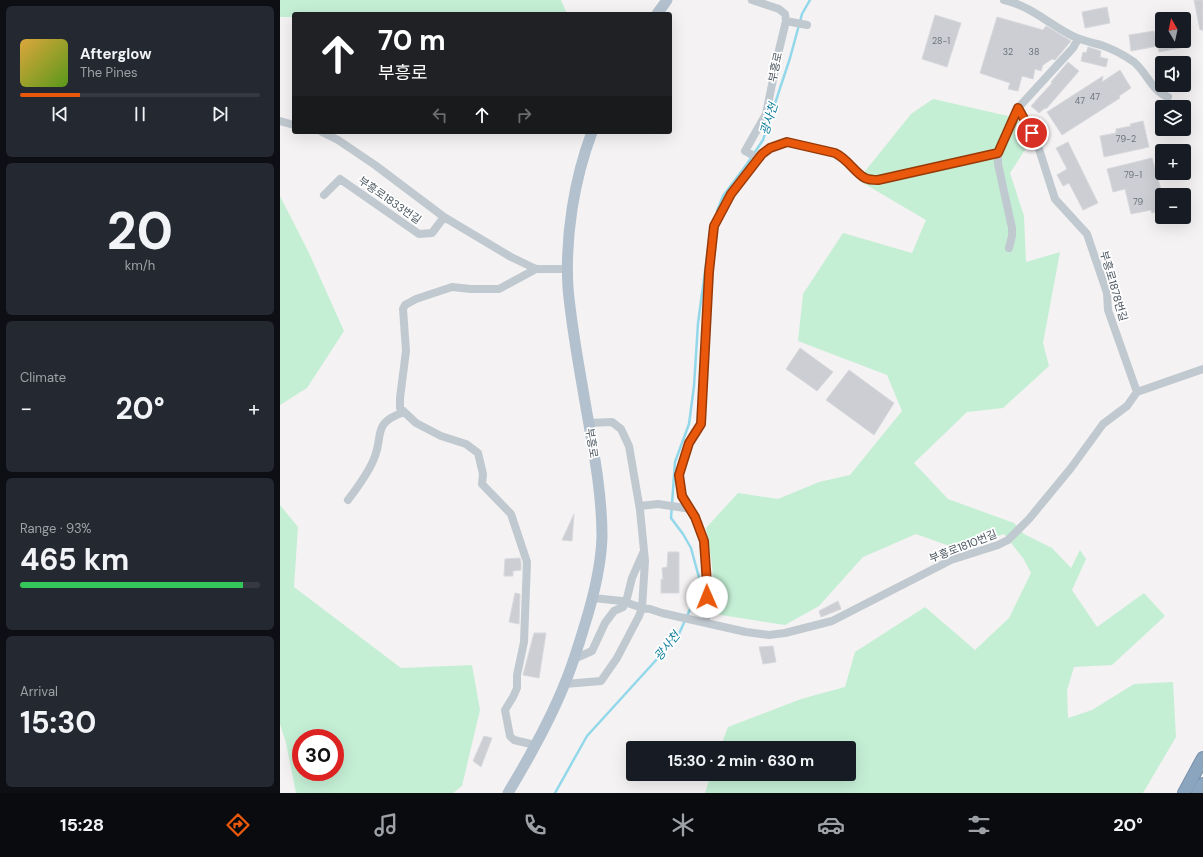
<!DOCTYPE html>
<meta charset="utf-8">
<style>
body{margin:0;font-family:"DM Sans","Noto Sans KR",sans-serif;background:#242831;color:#f1f3f6;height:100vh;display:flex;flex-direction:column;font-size:15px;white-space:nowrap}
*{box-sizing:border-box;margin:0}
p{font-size:13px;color:#9ea1a6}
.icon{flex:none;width:22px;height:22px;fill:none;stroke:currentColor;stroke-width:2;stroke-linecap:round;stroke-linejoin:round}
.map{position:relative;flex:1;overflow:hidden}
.details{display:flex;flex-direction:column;gap:6px;padding:6px;background:#0d0f14;width:280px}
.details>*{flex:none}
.hud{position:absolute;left:12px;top:12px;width:380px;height:122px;border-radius:4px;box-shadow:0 4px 16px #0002;background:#202124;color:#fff;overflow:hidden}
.needle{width:26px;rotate:351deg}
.buttons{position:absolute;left:875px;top:12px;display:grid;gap:8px}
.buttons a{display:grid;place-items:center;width:36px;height:36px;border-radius:4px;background:#171b24;box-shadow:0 4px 16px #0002;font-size:20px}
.speed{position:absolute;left:12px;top:729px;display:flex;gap:8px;font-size:20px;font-weight:700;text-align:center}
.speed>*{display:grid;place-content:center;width:52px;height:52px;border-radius:50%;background:#171b24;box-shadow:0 4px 16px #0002;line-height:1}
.speed .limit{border:6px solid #d22;background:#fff;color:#111}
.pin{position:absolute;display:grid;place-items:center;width:34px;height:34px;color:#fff;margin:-17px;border:2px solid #fff;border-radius:50%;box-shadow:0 1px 4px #0007}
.me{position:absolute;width:44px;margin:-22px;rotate:359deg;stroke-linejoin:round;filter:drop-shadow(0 0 3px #0008)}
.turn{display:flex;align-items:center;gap:14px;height:84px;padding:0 20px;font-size:18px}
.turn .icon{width:52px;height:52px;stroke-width:2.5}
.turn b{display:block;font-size:28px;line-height:34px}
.lanes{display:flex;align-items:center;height:38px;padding:0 20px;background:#0003;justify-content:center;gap:20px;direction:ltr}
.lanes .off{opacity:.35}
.big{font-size:30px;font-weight:700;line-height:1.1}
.details .tile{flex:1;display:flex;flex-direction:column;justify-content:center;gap:6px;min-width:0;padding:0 14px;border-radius:6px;background:#242831}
.details .dial{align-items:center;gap:0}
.dial b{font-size:52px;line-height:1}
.song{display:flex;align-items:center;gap:12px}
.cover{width:48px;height:48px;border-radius:6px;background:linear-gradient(135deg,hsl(40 70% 55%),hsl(90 70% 35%))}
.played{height:4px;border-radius:2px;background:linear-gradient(90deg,#ea580c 25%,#363941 25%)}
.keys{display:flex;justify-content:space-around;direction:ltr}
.heat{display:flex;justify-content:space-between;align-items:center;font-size:22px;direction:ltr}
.charge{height:6px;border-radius:3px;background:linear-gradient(90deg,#34c759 93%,#363941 0)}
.trip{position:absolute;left:346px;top:741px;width:230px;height:40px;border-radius:4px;background:#171b24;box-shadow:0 4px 16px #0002;font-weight:700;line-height:40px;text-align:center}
.menu{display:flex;height:64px;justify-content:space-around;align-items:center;background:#090b0e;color:#9ea1a6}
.menu .icon{width:28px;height:28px}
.menu .active{color:#ea580c}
.menu b{font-size:18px;color:#f1f3f6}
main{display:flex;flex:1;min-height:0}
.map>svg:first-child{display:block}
.green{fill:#c4efd5;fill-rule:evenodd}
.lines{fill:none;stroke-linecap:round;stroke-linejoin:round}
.stream{stroke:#92d8ea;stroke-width:2.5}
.building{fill:#cdced4;stroke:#d7d9dd}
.highway-casing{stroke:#7790ab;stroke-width:14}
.minor{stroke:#c1c9d0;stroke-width:8}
.major{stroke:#b3c1cf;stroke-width:11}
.highway{stroke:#8ca5bf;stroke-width:12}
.route-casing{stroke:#983908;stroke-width:10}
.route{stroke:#ea580c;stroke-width:7}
.labels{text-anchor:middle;stroke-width:3.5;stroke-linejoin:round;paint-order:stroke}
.number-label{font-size:9px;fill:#6b737c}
.street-label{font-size:11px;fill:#4a555f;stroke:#fff}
.water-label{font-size:12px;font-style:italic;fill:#117f9c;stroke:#fff}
</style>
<main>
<section class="details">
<div class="tile">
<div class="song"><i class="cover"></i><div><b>Afterglow</b><p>The Pines</p></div></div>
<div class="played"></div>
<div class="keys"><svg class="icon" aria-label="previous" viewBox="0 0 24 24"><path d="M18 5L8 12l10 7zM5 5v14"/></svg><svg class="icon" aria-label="pause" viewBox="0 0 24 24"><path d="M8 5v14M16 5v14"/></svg><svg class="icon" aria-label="next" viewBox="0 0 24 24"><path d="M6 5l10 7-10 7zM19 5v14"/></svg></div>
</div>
<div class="tile dial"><b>20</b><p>km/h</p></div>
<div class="tile"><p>Climate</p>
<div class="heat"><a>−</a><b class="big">20°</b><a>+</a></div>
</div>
<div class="tile"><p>Range · 93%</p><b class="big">465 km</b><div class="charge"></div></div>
<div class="tile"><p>Arrival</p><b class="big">15:30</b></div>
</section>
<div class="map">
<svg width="923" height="793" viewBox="0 0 923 793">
<rect width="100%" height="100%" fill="#f4f2f2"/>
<path class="green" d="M0 0H281L287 14H14V17H0Z
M653 99 737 118 748 145 730 173 744 216 746 262 780 252 763 343 769 366 723 408 687 412 634 463 668 499 734 523 744 534 772 548 791 568 800 550 806 559 792 590 817 627 864 593 885 616 832 665 794 667 787 690 788 718 812 710 854 684 893 682 896 737 863 793H425L431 774H569V748H440L448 727 521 699 565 687 575 652 645 607 695 650 729 618 751 573 743 558 724 534 678 549 636 534 583 557 539 606 505 625 435 614 432 564 426 528 458 493 498 499 539 482 570 475 622 411 607 375 518 341 523 294 563 233 632 253 646 220 578 180 631 114Z
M0 196 29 253 64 331 27 388 0 405Z
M0 505 18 527 14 587 121 668 192 665 200 710 182 786 173 793H16L6 743 0 724ZM21 738H55V772H21Z"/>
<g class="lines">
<path class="stream" d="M437 211 443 196 467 164 483 140 510 58 522 14 530 0
M275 793 307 736 398 636 421 585 411 548 403 534 391 518 395 462 409 424 414 386 418 323 430 235"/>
</g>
<path class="building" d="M914 0H923V30H920Z
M827 7 830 23 805 28 802 12Z
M655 15 681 23 667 67 642 59Z
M717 17 763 30 766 26 791 41 775 60 772 59 763 65 761 71 755 69 753 79 742 76 738 91 728 89 730 83 700 73Z
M874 31 875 36 882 35V41H903L905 47 879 52 878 46 851 51 849 35Z
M808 47 821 51 820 57 828 59 826 67 801 61 803 52 806 53Z
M788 62 799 71 766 109 765 108 759 113 751 106 772 83 771 82Z
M840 70 851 88 839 96 840 98 782 135 767 112 823 76 822 82Z
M863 121 869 147 824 157 820 136 836 133V129L851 126 850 124Z
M788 142 818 203 803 210 789 183 783 186 777 175 787 169 776 148Z
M872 158 882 193V210L872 213 871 210 851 214 845 189 833 192 827 169Z
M520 348 553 372 537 391 506 369Z
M569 370 614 403 594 435 546 400Z
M294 514 292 541 282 540Z
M388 552H399V593H381V579L383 580 382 568 387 567Z
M240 558 241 563V570L233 571V576H224L225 559Z
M235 593 240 594 239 624 229 622Z
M558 601 561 609 541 617 539 611Z
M254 633H266L259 678 243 675Z
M493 646 496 662 483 664 479 647Z
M204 736 212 738 201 767 193 761Z"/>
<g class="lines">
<g class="highway-casing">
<path id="highway" d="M904 793 923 758
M918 793 923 784"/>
</g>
<path class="minor" d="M472 0 499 9 505 14 506 21 499 50 486 114 465 151 478 158
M724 0C752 6 772 27 797 38 805 41 813 43 821 45 833 49 844 55 854 62 867 73 871 90 888 97
M506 21 527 25
M738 108 758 146 775 199 807 234 827 293 828 310 857 392
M0 121 14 125
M42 132 58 140 95 165 164 217 231 257 256 269H288
M718 153V164L732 228V236L729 248
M44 195 60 179 139 234 152 233 164 217
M68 500C77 488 87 475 93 461 105 436 90 424 124 412
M360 506 378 504 411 509
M313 598 342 601 362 608 370 609 382 613 426 623 466 632 489 635 505 633 552 621 671 560 718 545 728 540 749 519 791 468 823 424 847 406 857 392 923 369
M426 623 427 584 423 541 415 517 402 496 399 475 409 443 421 424 429 272 434 226 451 193 482 154 490 148 507 142 555 153C567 159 578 178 590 180 595 181 601 179 606 178L718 153 738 108 793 48 798 39
M294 659 312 651 325 623 334 611 343 607 346 602 352 578 363 553
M285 684 321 681 337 658 359 616 362 608 365 561 360 510 349 446 341 429 332 422 309 423
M255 745 234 740 230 736 225 710 233 697 237 688V675L244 642 247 562 231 514 202 484 203 474 198 453 186 444 161 436 136 423 120 408V398L126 351 123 309 125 305 136 299 172 287 191 289H219L256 269"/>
<path class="major" d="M377 14 387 0
M228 793C249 758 270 721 285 683 293 664 299 644 305 624 314 595 321 567 322 537 322 487 311 439 303 390 297 356 291 322 288 288 285 236 294 180 312 132"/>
<use href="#highway" class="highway"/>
</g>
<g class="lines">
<g class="route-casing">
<path id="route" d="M427 597V584L424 541 415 517 402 496 399 475 409 443 421 424 429 272 434 226 451 194 482 154 490 148 507 142 555 153C568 159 575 173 585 178 589 180 594 180 598 180L718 153 738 108 752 133"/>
</g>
<use href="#route" class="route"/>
</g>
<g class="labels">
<g class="number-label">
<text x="661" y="44">28-1</text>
<text x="728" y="55">32</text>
<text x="754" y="55">38</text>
<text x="815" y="100">47</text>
<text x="800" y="104">47</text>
<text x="846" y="142">79-2</text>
<text x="853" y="178">79-1</text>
<text x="858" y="205">79</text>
</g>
<g class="street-label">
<text transform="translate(495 67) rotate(-78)" y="4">부흥로</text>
<text transform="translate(110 200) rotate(35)" y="4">부흥로1833번길</text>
<text transform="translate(834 286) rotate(74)" y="4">부흥로1878번길</text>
<text transform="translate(312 443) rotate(81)" y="4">부흥로</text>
<text transform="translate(683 546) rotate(-21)" y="4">부흥로1810번길</text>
</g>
<g class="water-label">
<text transform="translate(489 119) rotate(-73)" y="4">광사천</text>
<text transform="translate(387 646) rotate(-51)" y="4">광사천</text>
</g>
</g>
</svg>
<div class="buttons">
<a><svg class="needle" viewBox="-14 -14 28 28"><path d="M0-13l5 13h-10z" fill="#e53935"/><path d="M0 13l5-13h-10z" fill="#9ea1a6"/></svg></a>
<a><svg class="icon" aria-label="sound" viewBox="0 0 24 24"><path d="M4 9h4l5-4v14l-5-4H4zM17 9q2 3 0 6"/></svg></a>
<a><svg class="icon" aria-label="layers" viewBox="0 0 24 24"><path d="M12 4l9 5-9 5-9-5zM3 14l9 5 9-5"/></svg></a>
<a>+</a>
<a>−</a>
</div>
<div class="speed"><div class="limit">30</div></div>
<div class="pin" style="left:752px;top:133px;background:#d93025"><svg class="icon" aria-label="arrive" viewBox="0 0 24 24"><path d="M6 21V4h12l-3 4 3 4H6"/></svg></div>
<svg class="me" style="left:427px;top:597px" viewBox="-20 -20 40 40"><circle r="19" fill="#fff"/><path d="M0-13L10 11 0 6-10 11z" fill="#ea580c"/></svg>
<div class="trip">15:30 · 2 min · 630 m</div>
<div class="hud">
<div class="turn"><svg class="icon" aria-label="ahead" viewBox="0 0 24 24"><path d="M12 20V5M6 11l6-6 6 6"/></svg><div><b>70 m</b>부흥로</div></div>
<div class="lanes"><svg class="icon off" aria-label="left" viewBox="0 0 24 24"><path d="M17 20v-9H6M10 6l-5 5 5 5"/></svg><svg class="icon" aria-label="ahead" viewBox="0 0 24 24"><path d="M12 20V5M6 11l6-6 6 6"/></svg><svg class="icon off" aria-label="right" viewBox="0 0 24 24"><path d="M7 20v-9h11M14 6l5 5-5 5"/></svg></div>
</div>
</div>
</main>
<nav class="menu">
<b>15:28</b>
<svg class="icon active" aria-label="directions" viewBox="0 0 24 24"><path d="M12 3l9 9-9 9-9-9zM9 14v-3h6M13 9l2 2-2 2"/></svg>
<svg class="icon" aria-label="music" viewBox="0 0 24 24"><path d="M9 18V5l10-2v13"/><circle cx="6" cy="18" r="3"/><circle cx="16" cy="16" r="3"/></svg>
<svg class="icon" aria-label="phone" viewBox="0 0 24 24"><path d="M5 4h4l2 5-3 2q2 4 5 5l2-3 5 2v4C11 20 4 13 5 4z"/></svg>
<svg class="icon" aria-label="climate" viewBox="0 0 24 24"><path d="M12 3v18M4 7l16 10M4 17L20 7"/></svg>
<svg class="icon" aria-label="car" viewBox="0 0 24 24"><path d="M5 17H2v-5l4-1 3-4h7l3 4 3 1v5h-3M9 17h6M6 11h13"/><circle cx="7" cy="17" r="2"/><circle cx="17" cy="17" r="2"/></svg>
<svg class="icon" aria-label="filters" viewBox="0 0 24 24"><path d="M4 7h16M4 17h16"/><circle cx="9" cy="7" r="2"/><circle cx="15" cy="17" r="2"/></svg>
<b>20°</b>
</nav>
